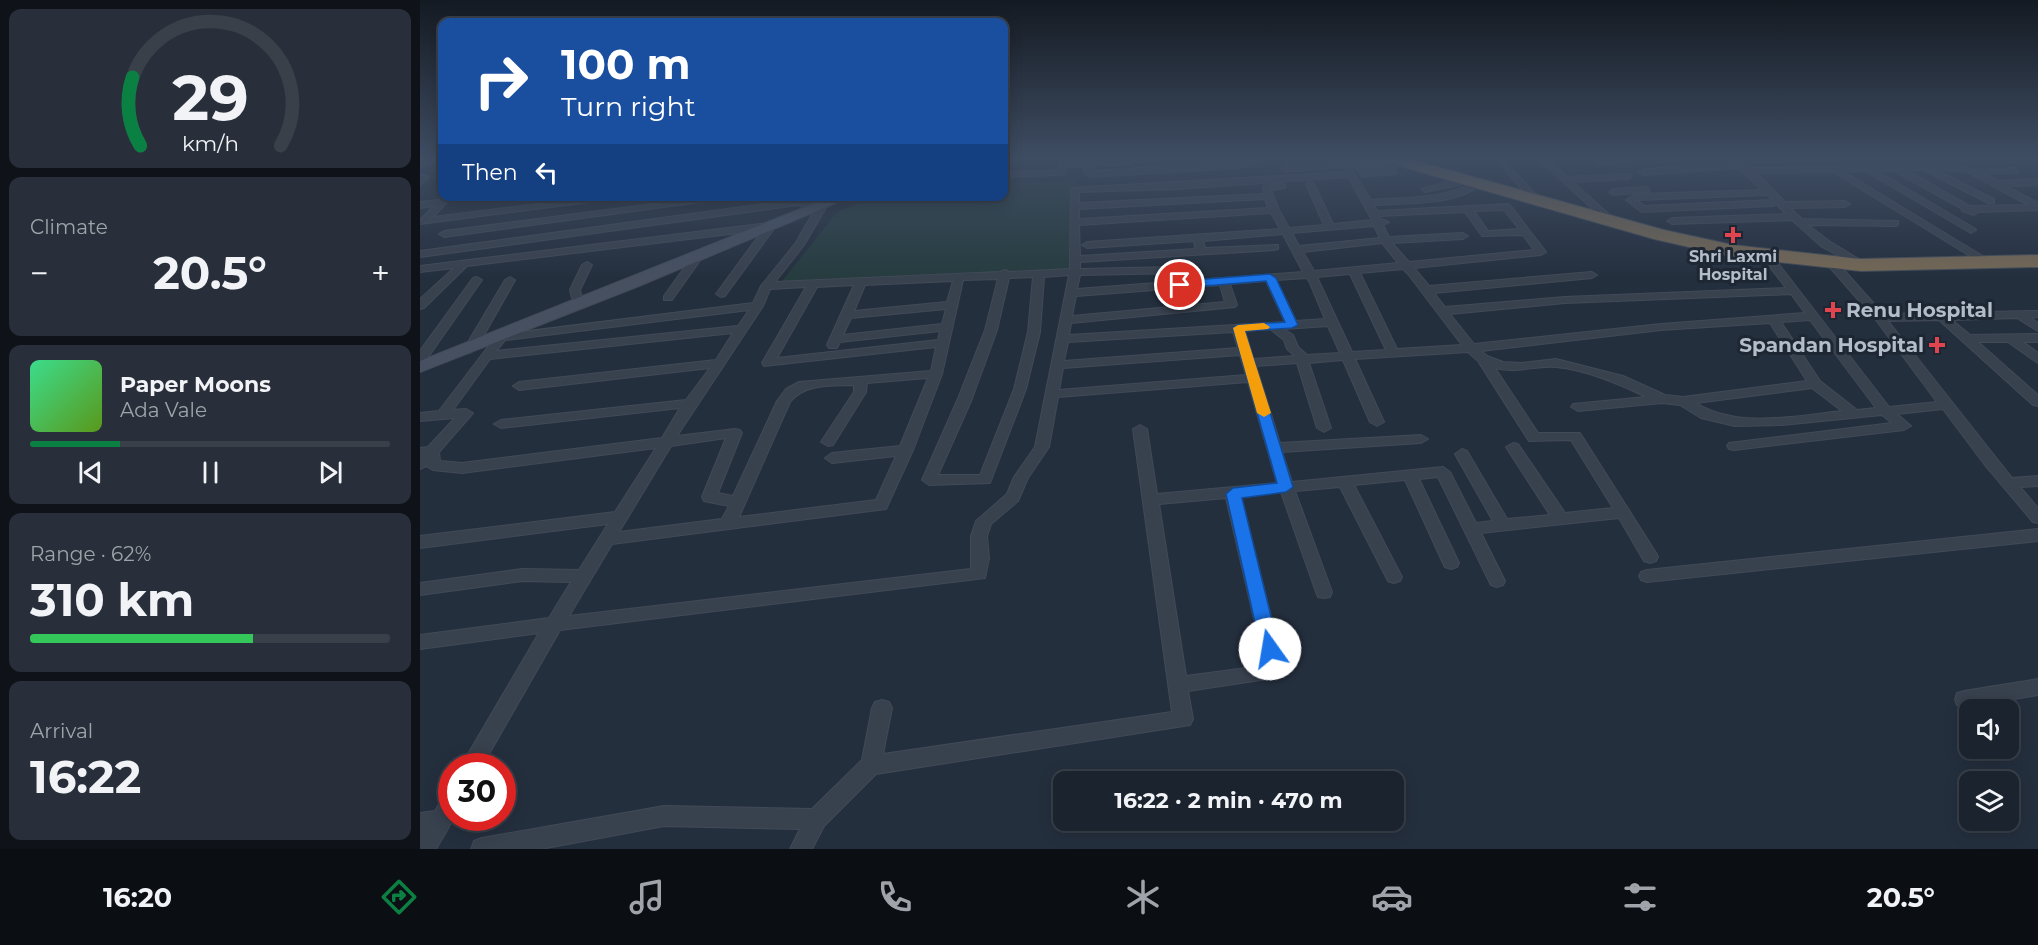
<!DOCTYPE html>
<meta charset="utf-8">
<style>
body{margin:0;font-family:Montserrat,sans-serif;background:#282f3a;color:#f1f3f6;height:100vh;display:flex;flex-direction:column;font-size:22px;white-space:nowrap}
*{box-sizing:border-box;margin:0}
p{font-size:20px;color:#a0a4aa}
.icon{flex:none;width:33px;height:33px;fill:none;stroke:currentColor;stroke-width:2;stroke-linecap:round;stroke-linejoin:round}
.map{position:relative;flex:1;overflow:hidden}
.details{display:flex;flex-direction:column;gap:9px;padding:9px;background:#0f1319;width:420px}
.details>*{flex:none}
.top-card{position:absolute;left:18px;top:18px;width:570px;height:183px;border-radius:12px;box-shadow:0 3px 15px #0003,0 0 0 2px #39404a;background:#1a4fa0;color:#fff;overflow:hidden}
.fabs{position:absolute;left:1539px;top:699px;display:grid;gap:12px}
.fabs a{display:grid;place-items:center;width:60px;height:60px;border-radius:12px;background:#1b232e;box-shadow:0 3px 15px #0003,0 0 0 2px #39404a;font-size:30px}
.speed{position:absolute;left:18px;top:753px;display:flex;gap:12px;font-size:30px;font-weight:700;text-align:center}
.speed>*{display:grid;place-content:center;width:78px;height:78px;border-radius:50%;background:#1b232e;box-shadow:0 3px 15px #0003,0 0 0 2px #39404a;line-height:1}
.speed .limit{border:9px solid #d22;background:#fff;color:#111}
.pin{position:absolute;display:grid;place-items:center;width:51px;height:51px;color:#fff;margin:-26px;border:3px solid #fff;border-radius:50%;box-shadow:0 2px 6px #0007}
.me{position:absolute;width:66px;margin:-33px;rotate:347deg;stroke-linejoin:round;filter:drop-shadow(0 0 4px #0008)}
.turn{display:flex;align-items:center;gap:21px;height:126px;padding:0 24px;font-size:27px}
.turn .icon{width:78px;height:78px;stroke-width:2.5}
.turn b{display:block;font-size:42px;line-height:51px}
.then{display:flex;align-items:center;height:57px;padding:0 24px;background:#0003;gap:12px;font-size:22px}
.big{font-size:45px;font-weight:700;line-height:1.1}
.details .card{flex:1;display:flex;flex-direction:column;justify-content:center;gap:9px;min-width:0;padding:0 21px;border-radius:12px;background:#282f3a}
.details .dial{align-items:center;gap:0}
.dial svg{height:156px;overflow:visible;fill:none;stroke:#39404a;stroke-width:7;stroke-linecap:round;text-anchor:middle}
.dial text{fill:#f1f3f6;stroke:none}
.song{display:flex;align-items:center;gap:18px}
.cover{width:72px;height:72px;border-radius:9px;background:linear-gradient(135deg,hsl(150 70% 55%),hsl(90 70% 35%))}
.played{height:6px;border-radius:3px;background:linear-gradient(90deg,#0b8043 25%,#39404a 25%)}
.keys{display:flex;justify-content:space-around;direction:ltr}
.heat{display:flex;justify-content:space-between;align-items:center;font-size:33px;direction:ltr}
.charge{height:9px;border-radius:4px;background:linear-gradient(90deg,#34c759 62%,#39404a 0)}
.trip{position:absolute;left:633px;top:771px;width:351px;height:60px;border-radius:12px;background:#1b232e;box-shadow:0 3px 15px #0003,0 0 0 2px #39404a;font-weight:700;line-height:60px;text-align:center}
.dock{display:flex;height:96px;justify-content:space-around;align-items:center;background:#0b0e12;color:#a0a4aa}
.dock .icon{width:42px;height:42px}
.dock .current{color:#0b8043}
.dock b{font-size:27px;color:#f1f3f6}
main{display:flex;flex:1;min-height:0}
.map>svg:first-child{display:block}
.green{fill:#263c3f}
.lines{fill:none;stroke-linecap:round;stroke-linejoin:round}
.street-casing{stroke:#414a57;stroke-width:2}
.secondary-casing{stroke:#414a57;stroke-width:2}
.highway-casing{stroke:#434c59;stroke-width:2}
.street{fill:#38414e;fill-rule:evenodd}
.secondary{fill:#465061;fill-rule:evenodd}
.highway{fill:#746855;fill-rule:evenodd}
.wall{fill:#3f4b5c}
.building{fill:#4b5868;stroke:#5c6777;stroke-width:1.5}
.route{fill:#1a73e8;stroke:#114b97;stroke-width:1.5}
.slow{fill:#f59e0b}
.health-dot{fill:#e0444e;stroke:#1d2633;stroke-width:2}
.labels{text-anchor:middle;stroke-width:6;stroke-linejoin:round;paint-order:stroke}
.far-poi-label{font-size:16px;font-weight:bold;fill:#b4bcc9;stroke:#1d2633}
.poi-label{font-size:20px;font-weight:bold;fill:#b4bcc9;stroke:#1d2633;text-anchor:start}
</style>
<main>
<section class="details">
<div class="card dial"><svg viewBox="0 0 100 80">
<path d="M14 69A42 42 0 1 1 86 69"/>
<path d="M14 69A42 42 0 0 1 10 34" stroke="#0b8043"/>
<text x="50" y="56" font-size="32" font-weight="700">29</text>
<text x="50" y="72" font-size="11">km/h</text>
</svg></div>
<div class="card"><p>Climate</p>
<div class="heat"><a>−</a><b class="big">20.5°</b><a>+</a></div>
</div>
<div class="card">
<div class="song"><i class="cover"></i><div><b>Paper Moons</b><p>Ada Vale</p></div></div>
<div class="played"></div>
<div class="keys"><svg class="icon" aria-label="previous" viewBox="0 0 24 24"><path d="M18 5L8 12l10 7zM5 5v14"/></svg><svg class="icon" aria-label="pause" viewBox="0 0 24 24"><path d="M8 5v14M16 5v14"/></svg><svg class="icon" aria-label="next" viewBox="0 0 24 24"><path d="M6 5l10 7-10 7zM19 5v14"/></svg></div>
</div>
<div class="card"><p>Range · 62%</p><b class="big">310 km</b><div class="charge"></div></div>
<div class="card"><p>Arrival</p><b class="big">16:22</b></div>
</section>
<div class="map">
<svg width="1618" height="849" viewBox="0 0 1618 849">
<rect width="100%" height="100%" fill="#242f3e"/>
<path class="green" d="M655 180V272L359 285 417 212 455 197 584 196V184Z"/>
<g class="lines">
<g class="street-casing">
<path id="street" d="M22 159V163L0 166V160Z
M643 159H647L648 162 710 159 714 162 710 165 672 166 673 171 846 159 839 165 818 168 669 177 665 174 663 167H646L644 174 641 175 584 177V172L637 170 640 161Z
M935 159H950L929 165 951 200C986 197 1024 200 1055 181L1062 183C1038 206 986 203 954 205L957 211 1087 204 1090 205 1126 252 1121 255 994 268 1009 286 1172 272 1177 275 1172 278 1014 293 1025 307 1145 297 1366 288 1341 255 1346 252 1350 253 1469 407 1517 402 1456 320 1407 264V260H1415L1463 314 1618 311V317L1611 318 1618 323V331L1597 318 1532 320 1550 335 1618 334V342H1603L1618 353V363L1588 342H1558L1618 395V406L1613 405 1519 320 1468 321 1592 478 1618 476V486L1600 487 1618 508V523L1613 522 1565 465 1523 409 1477 414 1491 426 1484 430 1314 450 1309 449 1307 446 1309 443 1472 423 1462 415 1362 425 1315 426 1281 418 1260 405 1242 403 1158 411 1151 407 1153 404 1226 397C1202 385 1164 369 1136 367 1116 365 1096 374 1075 368L1118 433H1160L1236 553 1238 557 1236 561 1230 563 1224 561 1199 518 1061 533 1085 581 1083 585 1077 587 1071 585 1069 581 1018 477 999 479 1039 563 1037 567 1031 569 1025 567 1023 563 985 480 934 485 982 577 980 581 974 583 968 581 920 487 875 491 912 592 910 597 904 598 898 597 896 592 861 492 821 496 859 649 847 679 768 691 773 719 770 725 456 774 404 826 392 849H370L380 829 244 826 121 849H51L54 841 62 838 244 806 392 809 442 760 452 708 455 702 462 700 469 702 472 708 463 754 752 712 713 429 720 425 727 429 737 494 857 483 828 382 638 397 629 447 608 478 598 501 571 524 567 536 569 558 565 578 140 630 62 766H41L119 633 0 649V635L129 618 151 582 102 581 0 595V583L102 569 159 570 188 524 0 548V536L195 512 236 448 42 473 13 470 6 466 0 469V448L8 447 35 418 0 421V413L19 411 77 335 333 303 341 286 375 244 394 211 379 205 0 257V251L380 199 397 206 402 203 407 206 384 245 355 282 580 272 585 270 589 272 650 269 651 188 925 172 922 167 865 172 861 169 865 166 913 163ZM928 177 952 220 913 224 894 184 890 181 886 184 904 225 869 228 859 210 851 190 865 188V184L862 183 843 186 844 194 659 203V192L758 189ZM845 199 848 208 659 219V209ZM1084 210 1099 229 1068 231 1054 211ZM1045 212 1062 236 1103 235 1114 250 989 262 972 243 1043 239 1048 236 1043 233 969 237 963 225 969 222 961 219 959 216ZM851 213 860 229 667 242 662 245 667 248 774 241 775 249 660 256 659 225ZM954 226 960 238 879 246 872 233ZM863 234 883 272 657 289 660 275 758 273 763 270 758 267 660 269V262L854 250 858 249V245L785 248 783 241ZM962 243 978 263 894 271 883 252ZM983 269 988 274 1042 345 977 349 940 273ZM930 274 966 350 932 352 897 277ZM649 275 615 447 594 477 587 494 556 521 551 536V569L149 616 192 544 466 509 493 450 522 374 543 280 578 279 565 330 537 401 502 480 509 485 570 483 606 389 620 332 624 277ZM613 277 608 332 594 389 560 475H518L551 401 577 330 589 278ZM887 278 890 283 905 319 876 321 856 280ZM533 281 527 302 434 311 445 285ZM846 281 865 322 649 335 651 323 815 307 817 305 810 284ZM434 285 407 345 409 348H417L420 342 520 331 518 340 357 358 397 287ZM800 285 805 302 652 316 656 296ZM386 287 342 363 344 366 516 347 511 371 379 382 366 389 357 401 313 496 298 493 322 433 320 430 315 429 257 436 343 306 350 289ZM1371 294 1385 313 1241 324 1054 344 1030 314 1145 303ZM526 309 522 324 423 335 431 318ZM329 310 318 326 76 351 85 340ZM1390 320 1456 408 1437 410 1400 381 1361 322ZM1350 323 1387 381 1263 397 1245 395 1203 376 1136 359 1101 363 1083 362 1067 356 1061 351 1241 330ZM908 326 920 353 887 355 878 347 873 335 864 329ZM850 329 864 340 867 349 875 356 833 359 825 331ZM813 332 818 348 644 361 648 342ZM313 333 296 360 99 382 93 386 99 390 290 368 266 400 81 420 74 424 81 428 260 408 242 438 42 463 20 461 19 452 53 413 46 409 33 410 70 359ZM1048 352 1058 361 1109 441 1151 440 1193 508 1145 513 1098 444 1093 443 1086 447 1130 515 1087 519 1047 451 1042 449 1035 454 1073 521 1056 523 1030 472 1023 467 872 482 862 452 1001 443 1008 439 1001 435 860 443 836 366 877 363 897 428 904 432 911 428 889 363 923 360 950 422 957 426 964 422 935 359ZM820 355 826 375 639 390 643 368ZM508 378 480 446 412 453 405 458 412 463 476 456 456 500 319 517 370 402C385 383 412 386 434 385V392L401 442 408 446 413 445 446 392 447 383ZM1392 388 1422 411C1375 416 1319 429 1276 403ZM306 438 282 497 284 501 309 506 302 519 199 532 251 446ZM806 498 841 649 834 667 766 676 739 504Z
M1075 159H1083L1119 198V202H1113Z
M1118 159H1127L1147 177 1210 174V178L1207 179 1153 182 1194 219V223H1188Z
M1171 159H1223L1219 161 1180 165Z
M1309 159H1318L1330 168 1531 164 1556 170 1594 168 1598 171 1597 173 1564 174 1577 181 1618 179V185L1586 186 1618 203V210L1558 212 1554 215 1542 211 1541 208 1474 171H1457L1554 228 1556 230 1551 233 1445 171 1424 172 1569 260 1570 262 1565 265 1413 172 1336 173 1365 202 1425 201 1430 204 1425 207 1370 208 1382 219 1478 221V225L1475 226 1388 225 1409 241 1445 263V267L1441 268 1401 246 1372 220 1252 224 1247 221 1252 218 1366 214 1356 204 1352 206 1222 212 1206 200 1217 194 1342 190 1319 168 1223 175 1219 172 1223 169 1313 163ZM1486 170H1504L1568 203H1574V199L1516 170 1548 172 1608 205 1550 206ZM1347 195 1353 200 1224 206 1217 200Z
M0 174 9 177 0 185Z
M1037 174 1041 177 1039 185 1005 192 1001 189 1032 181 1034 175Z
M1226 187 1230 190 1229 192 1193 195 1189 192 1193 189Z
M23 196H33L13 217 185 196H216L0 224V220L14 206 0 208V202L20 200Z
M295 196H324L24 237 19 234 24 231Z
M349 223 354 226 353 230 305 296 301 297 296 294 343 230 47 266 4 308 0 309V299L34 268 0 272V266Z
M276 256 281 259 252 300H244V296L272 257Z
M167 262 172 265 160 290 161 295 170 302 164 305 152 298 150 290 162 265Z
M57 277 62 280 4 363 0 364V351L53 278Z
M90 277 95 280 56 349 50 353 46 352 44 349 85 280Z
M1618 529V541L1227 582 1221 580 1219 576 1221 572 1227 570Z
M1618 679V695L1544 707 1537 705 1535 699 1537 693 1544 691Z
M32 791V818H34L16 849H0V813L15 811 25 794Z"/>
</g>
<g class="secondary-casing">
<path id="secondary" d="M413 196H432L219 286 0 372V361Z"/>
</g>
<g class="highway-casing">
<path id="highway" d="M964 159H989L1244 230 1313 245 1441 259 1618 255V267L1441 271 1313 257 1234 239 966 162Z"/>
</g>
<use href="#street" class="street"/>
<use href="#secondary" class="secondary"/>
<use href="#highway" class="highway"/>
</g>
<path class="wall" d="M933 159H976L978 161 976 175 941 178 933 166Z"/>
<path class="building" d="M940 159H976L978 161 943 163Z"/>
<linearGradient id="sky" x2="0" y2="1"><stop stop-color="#141a22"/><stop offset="0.57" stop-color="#3f4d63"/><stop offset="1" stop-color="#3f4d63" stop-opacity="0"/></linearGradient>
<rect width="1618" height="278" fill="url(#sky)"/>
<path class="route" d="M850 274 856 278 878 325 872 328 825 331 873 487 866 492 822 498 859 649 857 654 850 656 844 654 841 649 806 494 813 488 857 483 813 328 818 325 865 322 846 281 760 288 755 285 760 281Z"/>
<path class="slow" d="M844 323 850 327 848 329 825 331 851 413 844 417 837 413 813 328 818 325Z"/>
<g class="health-dot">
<path d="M1310 226h6v6h6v6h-6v6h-6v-6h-6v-6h6z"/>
<path d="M1410 301h6v6h6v6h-6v6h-6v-6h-6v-6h6z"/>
<path d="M1514 336h6v6h6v6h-6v6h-6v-6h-6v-6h6z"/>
</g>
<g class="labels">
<g class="far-poi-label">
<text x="1313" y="262">Shri Laxmi<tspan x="1313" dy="18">Hospital</tspan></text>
</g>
<g class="poi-label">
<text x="1426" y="317">Renu Hospital</text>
<text x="1504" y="352" text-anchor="end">Spandan Hospital</text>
</g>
</g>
</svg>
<div class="fabs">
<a><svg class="icon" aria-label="sound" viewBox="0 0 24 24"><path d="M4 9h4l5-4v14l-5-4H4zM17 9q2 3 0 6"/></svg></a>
<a><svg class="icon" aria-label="layers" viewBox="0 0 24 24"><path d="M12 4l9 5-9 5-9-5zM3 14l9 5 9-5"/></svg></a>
</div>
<div class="speed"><div class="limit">30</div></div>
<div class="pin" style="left:760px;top:285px;background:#d93025"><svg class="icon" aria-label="arrive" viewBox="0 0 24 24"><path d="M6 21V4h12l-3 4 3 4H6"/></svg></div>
<svg class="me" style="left:850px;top:649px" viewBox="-20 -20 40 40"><circle r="19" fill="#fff"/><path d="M0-13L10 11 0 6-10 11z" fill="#1a73e8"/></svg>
<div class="trip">16:22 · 2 min · 470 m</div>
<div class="top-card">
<div class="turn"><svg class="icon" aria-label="right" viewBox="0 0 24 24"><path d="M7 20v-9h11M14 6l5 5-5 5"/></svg><div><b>100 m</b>Turn right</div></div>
<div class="then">Then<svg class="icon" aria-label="left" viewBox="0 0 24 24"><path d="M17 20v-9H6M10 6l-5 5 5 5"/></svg></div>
</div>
</div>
</main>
<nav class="dock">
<b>16:20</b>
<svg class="icon current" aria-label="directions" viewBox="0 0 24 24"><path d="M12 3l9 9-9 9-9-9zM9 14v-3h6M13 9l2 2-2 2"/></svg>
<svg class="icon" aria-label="music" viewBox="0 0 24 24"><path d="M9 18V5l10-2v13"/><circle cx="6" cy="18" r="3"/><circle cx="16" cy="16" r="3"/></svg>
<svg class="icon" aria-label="phone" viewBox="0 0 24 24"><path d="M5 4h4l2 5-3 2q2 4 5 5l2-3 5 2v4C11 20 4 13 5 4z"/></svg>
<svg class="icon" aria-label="climate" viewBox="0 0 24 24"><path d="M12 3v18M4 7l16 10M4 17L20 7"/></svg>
<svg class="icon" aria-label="car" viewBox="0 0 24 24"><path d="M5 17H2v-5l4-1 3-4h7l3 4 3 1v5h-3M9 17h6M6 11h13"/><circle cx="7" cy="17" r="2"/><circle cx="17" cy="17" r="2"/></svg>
<svg class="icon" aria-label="filters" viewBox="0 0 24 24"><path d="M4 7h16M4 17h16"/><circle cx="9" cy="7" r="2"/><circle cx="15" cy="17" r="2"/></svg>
<b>20.5°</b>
</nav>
